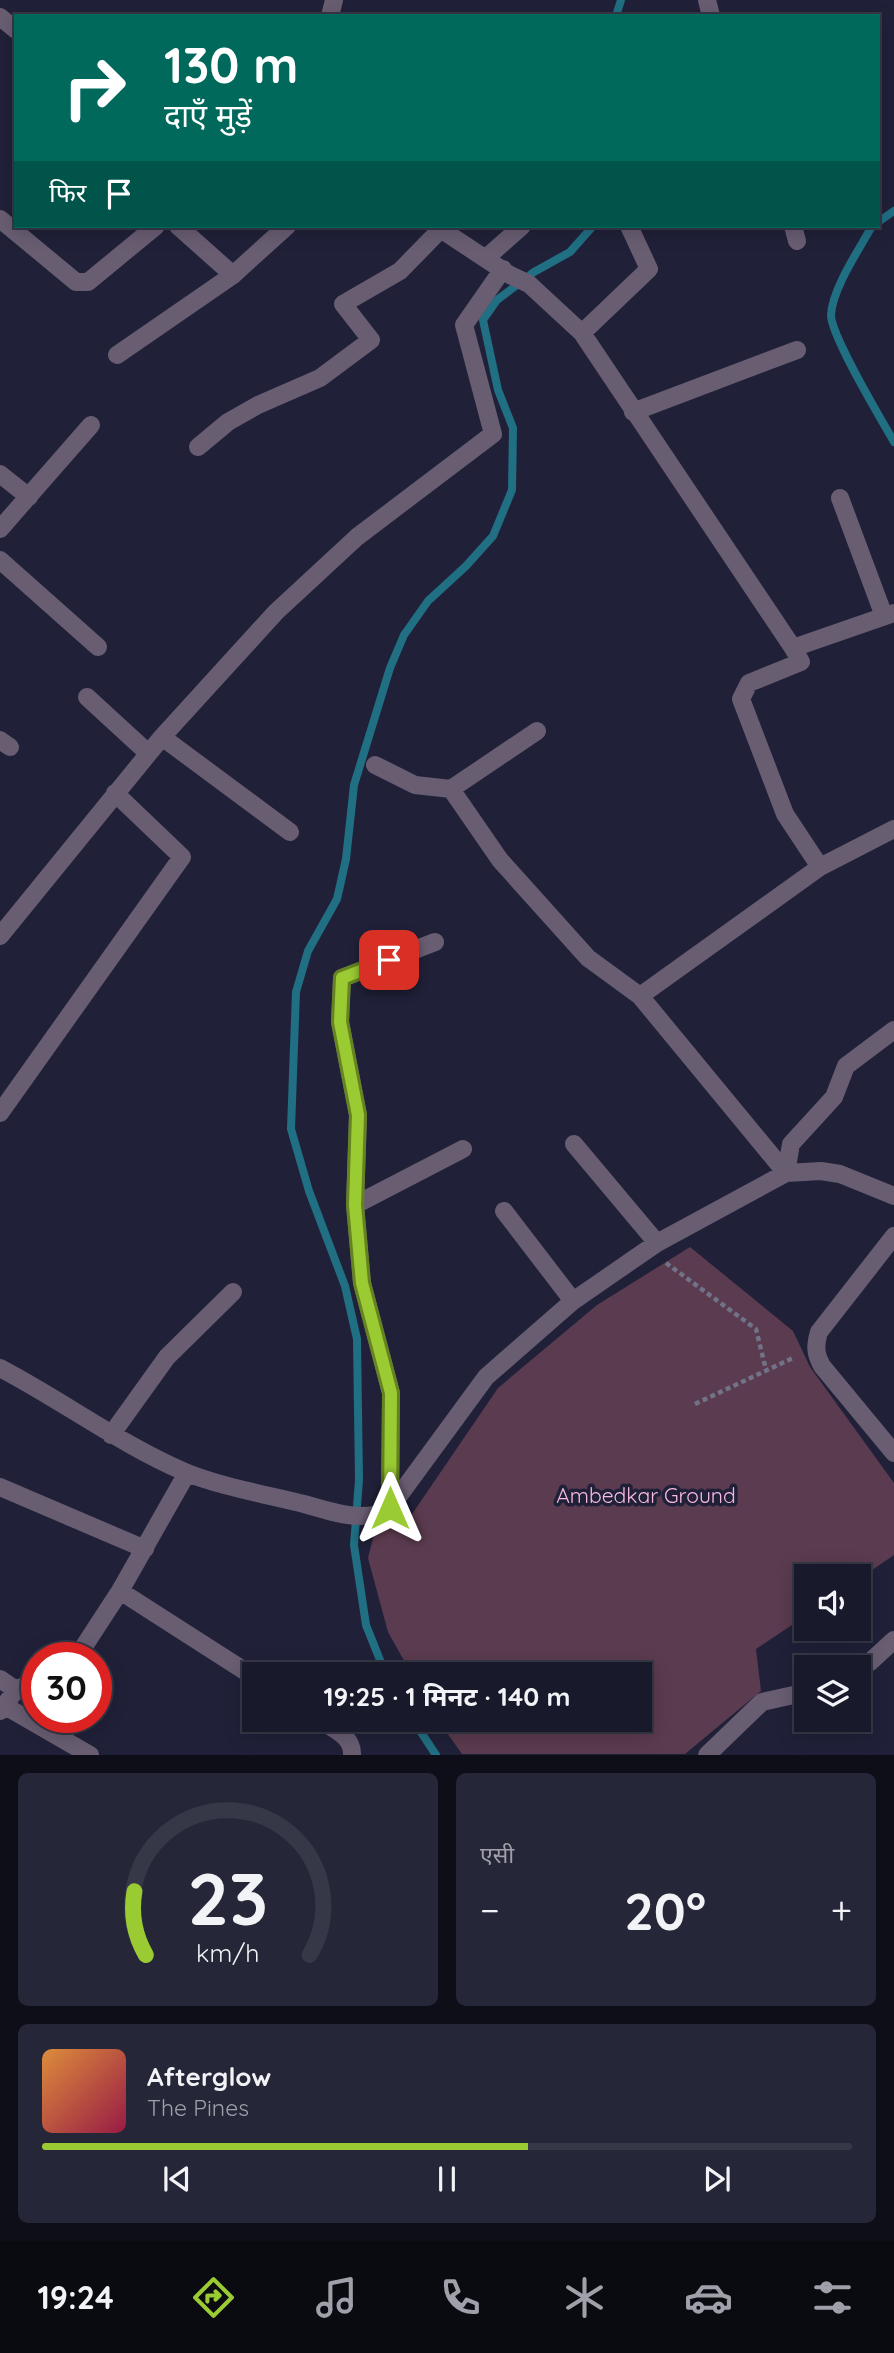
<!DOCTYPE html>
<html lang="hi">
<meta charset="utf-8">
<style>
body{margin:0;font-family:Quicksand,"Noto Sans Devanagari",sans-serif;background:#252637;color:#f1f3f6;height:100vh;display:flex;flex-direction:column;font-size:26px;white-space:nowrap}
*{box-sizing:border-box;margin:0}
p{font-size:23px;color:#9fa0a9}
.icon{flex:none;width:38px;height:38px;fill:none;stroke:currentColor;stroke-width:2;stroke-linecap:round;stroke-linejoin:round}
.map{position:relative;height:1755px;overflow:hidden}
.panel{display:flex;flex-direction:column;gap:18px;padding:18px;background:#0d0e18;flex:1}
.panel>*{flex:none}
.top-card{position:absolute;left:14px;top:14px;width:866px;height:214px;border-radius:0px;box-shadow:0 4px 18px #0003,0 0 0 2px #363847;background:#00695c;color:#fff;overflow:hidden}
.buttons{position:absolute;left:794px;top:1564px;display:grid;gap:14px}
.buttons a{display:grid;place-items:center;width:77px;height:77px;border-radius:0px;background:#18192b;box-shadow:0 4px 18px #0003,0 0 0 2px #363847;font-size:35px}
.speed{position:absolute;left:21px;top:1642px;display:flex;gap:14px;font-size:35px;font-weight:700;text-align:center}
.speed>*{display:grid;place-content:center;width:91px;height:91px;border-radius:50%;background:#18192b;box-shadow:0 4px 18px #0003,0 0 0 2px #363847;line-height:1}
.speed .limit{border:10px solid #d22;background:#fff;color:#111}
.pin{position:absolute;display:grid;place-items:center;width:60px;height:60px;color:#fff;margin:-30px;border-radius:14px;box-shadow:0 4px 10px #0006}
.me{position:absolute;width:77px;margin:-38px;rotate:0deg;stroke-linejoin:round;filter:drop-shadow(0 0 5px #0008)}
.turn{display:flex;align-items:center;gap:24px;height:147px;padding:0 35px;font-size:32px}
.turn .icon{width:91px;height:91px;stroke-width:2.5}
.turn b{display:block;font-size:49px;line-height:60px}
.then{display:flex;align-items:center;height:66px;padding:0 35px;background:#0003;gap:14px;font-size:26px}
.big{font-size:52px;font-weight:700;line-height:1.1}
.panel .tile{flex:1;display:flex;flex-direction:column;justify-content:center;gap:10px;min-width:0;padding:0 24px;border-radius:10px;background:#252637}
.panel .dial{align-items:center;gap:0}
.dial svg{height:182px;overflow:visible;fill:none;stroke:#363847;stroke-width:7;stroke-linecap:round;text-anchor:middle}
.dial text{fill:#f1f3f6;stroke:none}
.song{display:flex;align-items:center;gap:21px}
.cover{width:84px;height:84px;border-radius:10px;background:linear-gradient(135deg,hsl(30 70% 55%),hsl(340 70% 35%))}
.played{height:7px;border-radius:4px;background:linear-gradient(90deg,#9bcb33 60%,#363847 60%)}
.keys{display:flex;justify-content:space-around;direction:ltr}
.heat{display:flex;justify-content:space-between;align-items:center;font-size:38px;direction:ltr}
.panel .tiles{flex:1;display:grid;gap:18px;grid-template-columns:1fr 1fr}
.tile:last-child{grid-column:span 2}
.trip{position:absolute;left:242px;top:1662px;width:410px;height:70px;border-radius:0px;background:#18192b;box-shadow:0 4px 18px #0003,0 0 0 2px #363847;font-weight:700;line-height:70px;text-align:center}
.dock{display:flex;height:112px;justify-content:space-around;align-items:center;background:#0a0a11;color:#9fa0a9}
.dock .icon{width:49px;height:49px}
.dock .current{color:#9bcb33}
.dock b{font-size:32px;color:#f1f3f6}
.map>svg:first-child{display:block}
.green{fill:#5b3b4f}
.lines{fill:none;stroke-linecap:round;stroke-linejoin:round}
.stream{stroke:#206f83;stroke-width:8}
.path{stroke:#727388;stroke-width:4.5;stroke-dasharray:5 3.5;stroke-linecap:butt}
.street{stroke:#695d72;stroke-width:18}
.route-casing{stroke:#658421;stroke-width:18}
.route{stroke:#9bcb33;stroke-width:12}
.labels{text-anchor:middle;stroke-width:7;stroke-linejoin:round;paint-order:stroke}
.park-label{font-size:21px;fill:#f8b9e0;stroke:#202139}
</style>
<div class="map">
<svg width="894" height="1755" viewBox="0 0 894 1755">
<rect width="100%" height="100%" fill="#202139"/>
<path class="green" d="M690 1247 793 1331 810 1367 894 1483V1555L859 1579V1577H807V1615L756 1649 761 1691 685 1754H462L438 1720H639V1675H412L388 1632 368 1558 374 1534 408 1520 498 1388 597 1305Z"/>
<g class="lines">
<path class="stream" d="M616 16 621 0
M878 222 894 211
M872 226C860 248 832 289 831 315 831 336 881 419 894 442
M386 1675 366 1625 354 1545 359 1480 357 1339 345 1286 309 1191 291 1129 296 992 308 951 337 899 346 859 354 785 390 668 404 635 428 601 466 566 493 536 512 490 513 428 498 390 483 320 497 300 534 272 570 252 593 226
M413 1720 436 1755"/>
<path class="path" d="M666 1263 756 1329 766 1370
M695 1404 795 1357"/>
<path class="street" d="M707 0 711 16
M330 16 334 0
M0 17 16 30
M0 219 76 282H88L156 226
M178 226 233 275
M436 226 510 275 529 284 582 333 793 648 801 662 749 683 741 699 785 814 820 867
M793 226 797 241
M486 258 522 226
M582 333 649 269 629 226
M117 355 233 275 287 226
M633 412 797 350
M198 447 228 422 258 405 320 378 371 340 343 304 400 271 441 229
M0 474 29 497
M840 498 884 616
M0 529 91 425
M0 560 98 647
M793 648 894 613
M87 697 148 753
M162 737 290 832
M0 740 10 747
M375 765 415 785 451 789 500 860 588 958 640 996 786 1173
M451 789 537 731
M0 936 162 737 276 612 357 537 493 434 464 325 503 269
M640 996 820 867 894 829
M0 1113 182 857 115 793
M574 1144 657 1243
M786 1173 791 1144 834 1097 846 1066 894 1030
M355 1205 463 1149
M504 1211 573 1301
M894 1236 819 1332C815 1346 815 1353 822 1366L894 1453
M0 1368C63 1401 120 1444 185 1472 218 1486 268 1495 304 1504 330 1511 366 1525 390 1508L486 1377 573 1301 657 1243 786 1173 821 1171 840 1174 894 1196
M111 1435 167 1357 233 1292
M0 1487 145 1549
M390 1508 391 1393 362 1283 355 1205 358 1115 340 1022 342 978 435 942
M120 1591 254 1677
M77 1657 120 1591 187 1473
M859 1668 870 1662 894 1640
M0 1679 16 1690
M5 1706 90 1755
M0 1711 16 1690 37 1680
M320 1720C333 1729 353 1736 352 1755
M707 1755 762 1702 807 1692"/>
</g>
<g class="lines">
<g class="route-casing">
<path id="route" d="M389 960 342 978 340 1022 358 1115 355 1205 362 1283 391 1393 390 1508"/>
</g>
<use href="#route" class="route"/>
</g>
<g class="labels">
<g class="park-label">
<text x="646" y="1503">Ambedkar Ground</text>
</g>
</g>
</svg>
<div class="buttons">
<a><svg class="icon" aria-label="sound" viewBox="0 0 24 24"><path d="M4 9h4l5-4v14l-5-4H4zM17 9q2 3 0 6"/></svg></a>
<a><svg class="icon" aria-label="layers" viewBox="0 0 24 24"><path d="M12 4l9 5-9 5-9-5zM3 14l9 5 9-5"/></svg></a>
</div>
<div class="speed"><div class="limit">30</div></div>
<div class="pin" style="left:389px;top:960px;background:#d93025"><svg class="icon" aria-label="arrive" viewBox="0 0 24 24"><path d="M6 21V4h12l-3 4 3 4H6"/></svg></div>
<svg class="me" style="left:390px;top:1508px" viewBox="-20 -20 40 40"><path d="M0-17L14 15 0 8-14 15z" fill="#9bcb33" stroke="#fff" stroke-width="4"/></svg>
<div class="trip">19:25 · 1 मिनट · 140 m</div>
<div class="top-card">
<div class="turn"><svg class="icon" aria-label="right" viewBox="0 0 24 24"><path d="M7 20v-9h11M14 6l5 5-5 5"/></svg><div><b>130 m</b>दाएँ मुड़ें</div></div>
<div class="then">फिर<svg class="icon" aria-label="arrive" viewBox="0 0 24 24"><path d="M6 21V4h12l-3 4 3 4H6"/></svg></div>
</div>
</div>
<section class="panel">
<div class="tiles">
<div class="tile dial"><svg viewBox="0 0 100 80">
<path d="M14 69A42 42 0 1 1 86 69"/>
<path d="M14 69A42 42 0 0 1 9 41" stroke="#9bcb33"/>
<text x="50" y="56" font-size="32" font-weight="700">23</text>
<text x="50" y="72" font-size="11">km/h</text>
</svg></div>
<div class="tile"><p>एसी</p>
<div class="heat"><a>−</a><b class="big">20°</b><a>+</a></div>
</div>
<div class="tile">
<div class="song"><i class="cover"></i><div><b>Afterglow</b><p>The Pines</p></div></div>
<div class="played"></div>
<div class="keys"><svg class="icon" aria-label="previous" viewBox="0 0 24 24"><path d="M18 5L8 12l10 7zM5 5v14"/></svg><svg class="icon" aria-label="pause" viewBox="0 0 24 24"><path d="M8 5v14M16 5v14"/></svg><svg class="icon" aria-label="next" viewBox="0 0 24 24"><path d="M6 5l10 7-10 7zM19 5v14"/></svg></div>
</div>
</div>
</section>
<nav class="dock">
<b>19:24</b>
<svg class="icon current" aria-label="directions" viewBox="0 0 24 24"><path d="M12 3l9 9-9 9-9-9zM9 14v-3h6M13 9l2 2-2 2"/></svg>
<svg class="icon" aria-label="music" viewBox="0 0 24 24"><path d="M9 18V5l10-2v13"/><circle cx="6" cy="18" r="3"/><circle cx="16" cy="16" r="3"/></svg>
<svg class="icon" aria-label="phone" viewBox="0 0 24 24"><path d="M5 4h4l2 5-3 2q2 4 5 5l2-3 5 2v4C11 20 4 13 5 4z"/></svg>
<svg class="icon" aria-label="climate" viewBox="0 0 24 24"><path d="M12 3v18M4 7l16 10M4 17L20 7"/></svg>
<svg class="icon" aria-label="car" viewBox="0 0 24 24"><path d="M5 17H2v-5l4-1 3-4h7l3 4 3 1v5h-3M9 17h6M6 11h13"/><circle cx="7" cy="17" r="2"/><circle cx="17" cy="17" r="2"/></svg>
<svg class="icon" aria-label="filters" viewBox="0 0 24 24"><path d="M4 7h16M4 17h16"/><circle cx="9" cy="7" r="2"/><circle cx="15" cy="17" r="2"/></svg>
</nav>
